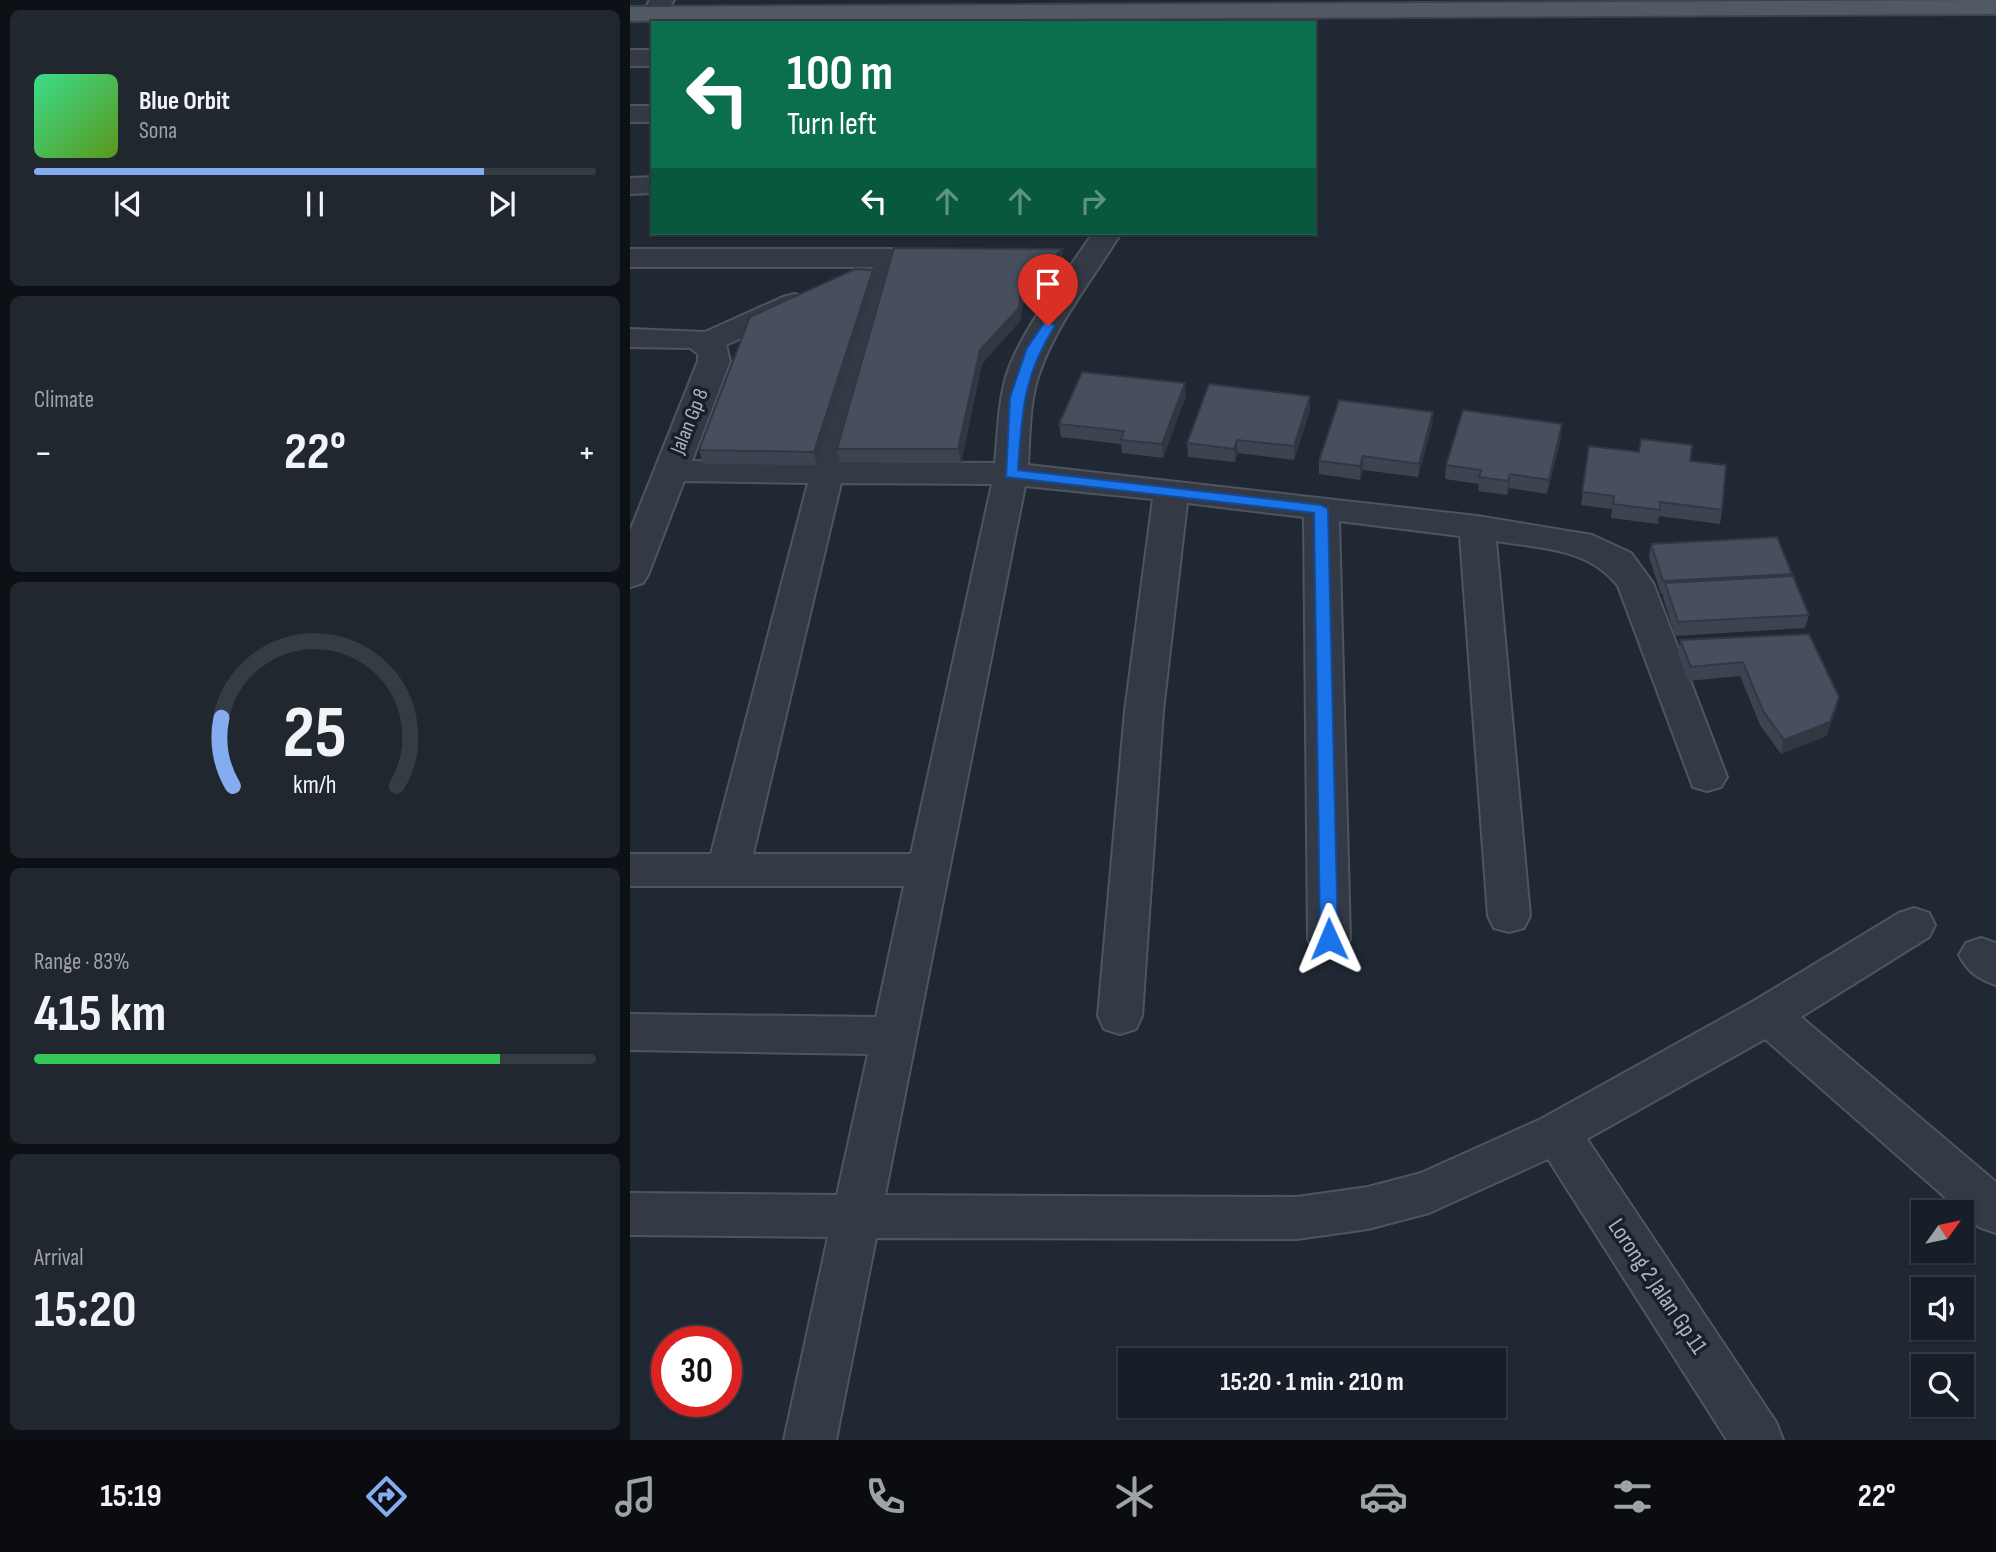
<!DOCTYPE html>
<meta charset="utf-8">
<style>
body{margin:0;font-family:"Sofia Sans Condensed",sans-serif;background:#21272f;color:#f1f3f6;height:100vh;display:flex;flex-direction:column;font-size:26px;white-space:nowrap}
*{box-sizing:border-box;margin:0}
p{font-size:23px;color:#9fa2a7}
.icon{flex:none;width:38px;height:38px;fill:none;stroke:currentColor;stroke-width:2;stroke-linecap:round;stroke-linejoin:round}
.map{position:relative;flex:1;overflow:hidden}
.drawer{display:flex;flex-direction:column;gap:10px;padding:10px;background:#0d1015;width:630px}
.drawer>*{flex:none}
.guide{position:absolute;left:21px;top:21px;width:665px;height:214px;border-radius:0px;box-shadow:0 2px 5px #0004,0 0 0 2px #363c44;background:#0b6e4f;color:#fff;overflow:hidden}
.needle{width:46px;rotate:57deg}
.controls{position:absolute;left:1281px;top:1200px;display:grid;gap:14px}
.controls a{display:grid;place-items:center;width:63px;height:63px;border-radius:0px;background:#181e27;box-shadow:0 2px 5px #0004,0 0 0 2px #363c44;font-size:35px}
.speed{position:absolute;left:21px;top:1326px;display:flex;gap:14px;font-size:35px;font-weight:700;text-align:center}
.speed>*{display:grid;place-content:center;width:91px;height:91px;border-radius:50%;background:#181e27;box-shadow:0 2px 5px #0004,0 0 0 2px #363c44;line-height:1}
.speed .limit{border:10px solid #d22;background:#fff;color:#111}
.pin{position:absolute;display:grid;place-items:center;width:60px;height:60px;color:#fff;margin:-72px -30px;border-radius:50% 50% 50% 0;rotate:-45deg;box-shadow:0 0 7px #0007}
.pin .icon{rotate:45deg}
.me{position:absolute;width:77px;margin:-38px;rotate:359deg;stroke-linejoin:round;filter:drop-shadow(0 0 5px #0008)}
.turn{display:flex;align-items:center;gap:24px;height:147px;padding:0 21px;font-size:32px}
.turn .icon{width:91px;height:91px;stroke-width:2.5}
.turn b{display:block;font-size:49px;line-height:60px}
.lanes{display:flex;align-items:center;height:66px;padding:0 21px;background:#0003;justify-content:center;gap:35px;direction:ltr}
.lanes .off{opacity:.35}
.big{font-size:52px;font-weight:700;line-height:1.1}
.drawer .tile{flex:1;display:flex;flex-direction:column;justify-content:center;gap:10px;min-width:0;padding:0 24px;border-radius:10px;background:#21272f}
.drawer .dial{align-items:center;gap:0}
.dial svg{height:182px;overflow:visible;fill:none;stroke:#363c44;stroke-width:7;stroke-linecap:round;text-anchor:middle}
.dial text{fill:#f1f3f6;stroke:none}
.song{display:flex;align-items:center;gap:21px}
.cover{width:84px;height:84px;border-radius:10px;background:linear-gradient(135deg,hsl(150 70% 55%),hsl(90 70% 35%))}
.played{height:7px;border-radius:4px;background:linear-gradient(90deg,#85abf0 80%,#363c44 80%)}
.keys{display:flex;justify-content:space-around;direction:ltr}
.heat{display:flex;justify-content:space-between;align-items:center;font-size:38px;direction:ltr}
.charge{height:10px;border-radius:5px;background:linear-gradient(90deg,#34c759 83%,#363c44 0)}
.trip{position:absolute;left:488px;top:1348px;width:388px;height:70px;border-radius:0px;background:#181e27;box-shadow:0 2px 5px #0004,0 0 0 2px #363c44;font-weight:700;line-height:70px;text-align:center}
.menu{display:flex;height:112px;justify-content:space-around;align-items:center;background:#0a0c10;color:#9fa2a7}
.menu .icon{width:49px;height:49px}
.menu .on{color:#85abf0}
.menu b{font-size:32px;color:#f1f3f6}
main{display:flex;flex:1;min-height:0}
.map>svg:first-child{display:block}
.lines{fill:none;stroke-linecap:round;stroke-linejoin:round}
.minor-casing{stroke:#4e5560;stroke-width:4}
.major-casing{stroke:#3d434f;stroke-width:4}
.minor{fill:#343a45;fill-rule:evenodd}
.major{fill:#515965;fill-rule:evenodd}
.wall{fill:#3d4451}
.shaded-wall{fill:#323742}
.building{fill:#474f5e;stroke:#323742;stroke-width:2}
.route{fill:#1a73e8;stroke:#114b97;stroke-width:2}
.labels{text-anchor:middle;stroke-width:7;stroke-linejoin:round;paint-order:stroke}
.street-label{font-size:21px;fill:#aeb5c2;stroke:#192029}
.near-street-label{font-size:24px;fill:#aeb5c2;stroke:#192029}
</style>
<main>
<section class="drawer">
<div class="tile">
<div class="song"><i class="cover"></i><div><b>Blue Orbit</b><p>Sona</p></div></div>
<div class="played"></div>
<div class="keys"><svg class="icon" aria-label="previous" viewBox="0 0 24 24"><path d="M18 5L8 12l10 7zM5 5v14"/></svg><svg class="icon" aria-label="pause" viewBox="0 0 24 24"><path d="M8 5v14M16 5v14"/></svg><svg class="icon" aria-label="next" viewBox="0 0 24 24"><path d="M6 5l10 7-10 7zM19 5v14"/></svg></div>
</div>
<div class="tile"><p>Climate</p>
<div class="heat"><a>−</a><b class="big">22°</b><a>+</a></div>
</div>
<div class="tile dial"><svg viewBox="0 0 100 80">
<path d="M14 69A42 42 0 1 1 86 69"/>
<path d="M14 69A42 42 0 0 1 9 39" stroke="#85abf0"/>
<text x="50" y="56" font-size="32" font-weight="700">25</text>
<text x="50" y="72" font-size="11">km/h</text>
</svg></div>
<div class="tile"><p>Range · 83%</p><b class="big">415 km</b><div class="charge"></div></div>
<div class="tile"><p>Arrival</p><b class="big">15:20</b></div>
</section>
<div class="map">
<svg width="1366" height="1440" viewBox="0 0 1366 1440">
<rect width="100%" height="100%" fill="#202834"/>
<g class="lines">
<g class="minor-casing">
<path id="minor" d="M20 0H44L33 19H15L12 14Z
M0 50H23V66H0Z
M0 106H23V122H0Z
M23 177V193L0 194V178Z
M463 233H491C464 277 426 324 409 374 399 403 400 435 398 465L847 516 962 535 1001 553 1023 583 1097 777 1091 787 1077 791 1063 787 988 586C959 548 910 548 866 541L900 916 894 928 879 932 864 928 858 916 830 536 709 521 720 939 714 951 699 956 684 951 678 939 674 517 557 503 533 711 512 1016 506 1029 490 1034 474 1029 468 1016 495 711 523 499 395 486 255 1195 667 1197 738 1187 791 1173 911 1119 1122 1002 1269 913 1284 908 1299 913 1305 925 1299 937 1171 1017 1366 1182V1233L1349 1227 1135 1039 957 1139 1146 1422 1153 1440H1097L918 1159 799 1213 738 1229 667 1239 246 1238 206 1440H154L198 1237 0 1235V1193L207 1195 238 1054 0 1050V1014L246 1017 274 886H0V854H81L178 483 54 481 18 575 13 583 0 587V531L68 361V354L60 348 0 347V329L75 332 153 297 164 294 175 297 179 303 175 309 96 345 100 361 62 461 184 462 243 267H0V249H270L280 252 285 258 280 264 273 266 217 462 365 463C368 435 368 405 376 377 390 331 436 274 463 233ZM211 483 362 484 281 854H123Z
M1351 938 1366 943V985C1348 979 1338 972 1329 955L1336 943Z"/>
</g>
<g class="major-casing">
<path id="major" d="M1366 0V14L0 21V7Z"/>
</g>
<use href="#minor" class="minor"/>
<use href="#major" class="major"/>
</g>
<path class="wall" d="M432 249 434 262 393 304 390 321 352 364 331 463 210 462 207 449Z
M243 270 245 283 187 465 73 464 69 450Z
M556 396 533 458 492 453 491 444 431 437 429 424Z
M680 410 664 460 608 453 605 462 558 457 557 443Z
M803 412 802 425 788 477 733 470 730 480 689 474V461Z
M932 424 931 438 917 494 879 488 877 495 848 491 849 484 815 479 816 465Z
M959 446 1060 461 1092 510 1090 524 1029 516 1028 524 981 518 982 509 951 505Z
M1021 544 1162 574 1161 576 1179 615 1175 628 1045 636 1033 597V594H1031L1019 557Z
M1050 640 1209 697 1206 710 1196 736 1151 754 1130 725 1110 676 1058 681 1048 654Z"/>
<path class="shaded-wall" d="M432 249 434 262 393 304 390 321 352 364 331 463 328 449 350 350 391 291Z
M243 270 245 283 187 465 184 452Z
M555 383 556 396 533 458 532 444Z
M680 396V410L664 460V446Z
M803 412 802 425 788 477 789 464Z
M932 424 931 438 917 494 919 480Z
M607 440 608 453 605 462 604 449Z
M733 456V470L730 480V466Z
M880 474 879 488 877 495 878 481Z
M1209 697 1206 710 1196 736 1151 754 1154 740Z"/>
<path class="building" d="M264 248 432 249 391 291 389 308 350 350 328 449H207Z
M225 269 243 270 184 452 69 450 120 317Z
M452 372 555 383 532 444 491 440 494 431 429 424Z
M579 384 680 396 664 446 607 440 604 449 557 443Z
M709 400 803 412 789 464 733 456 730 466 689 461Z
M833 410 932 424 919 480 880 474 878 481 849 477 851 470 816 465Z
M1011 439 1062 445 1060 461 1096 465 1092 510 1030 502V510L983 504 984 496 952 492 959 446 1009 452Z
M1147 537 1162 574 1033 581 1021 544Z
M1163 576 1179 615 1048 622 1035 583Z
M1179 634 1209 697 1200 722 1154 740 1133 711 1113 662 1061 667 1050 640Z"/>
<path class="route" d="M418 322 425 326C393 375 392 413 388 470L691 505 698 509 708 939 705 944H693L690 939 684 513 376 477 380 397 397 348 414 323Z"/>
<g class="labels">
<g class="street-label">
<text transform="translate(59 421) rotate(-68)" y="7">Jalan Gp 8</text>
</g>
<g class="near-street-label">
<text transform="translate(1028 1286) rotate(56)" y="8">Lorong 2 Jalan Gp 11</text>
</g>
</g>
</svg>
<div class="controls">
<a><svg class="needle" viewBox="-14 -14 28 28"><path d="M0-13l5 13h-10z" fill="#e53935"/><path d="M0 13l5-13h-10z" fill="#9fa2a7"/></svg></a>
<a><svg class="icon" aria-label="sound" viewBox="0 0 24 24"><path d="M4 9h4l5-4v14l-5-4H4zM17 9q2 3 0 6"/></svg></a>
<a><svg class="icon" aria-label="search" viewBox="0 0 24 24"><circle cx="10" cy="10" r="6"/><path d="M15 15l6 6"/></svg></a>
</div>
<div class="speed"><div class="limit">30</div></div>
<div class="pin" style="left:418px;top:326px;background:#d93025"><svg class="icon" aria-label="arrive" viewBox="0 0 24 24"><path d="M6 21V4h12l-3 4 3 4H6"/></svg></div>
<svg class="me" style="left:699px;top:939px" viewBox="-20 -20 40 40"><path d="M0-17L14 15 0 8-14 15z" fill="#1a73e8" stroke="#fff" stroke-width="4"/></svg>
<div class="trip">15:20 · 1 min · 210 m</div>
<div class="guide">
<div class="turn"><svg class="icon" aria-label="left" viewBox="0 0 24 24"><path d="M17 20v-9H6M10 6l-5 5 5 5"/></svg><div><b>100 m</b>Turn left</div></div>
<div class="lanes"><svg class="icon" aria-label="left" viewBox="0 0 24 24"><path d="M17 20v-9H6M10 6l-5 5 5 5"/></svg><svg class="icon off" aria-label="ahead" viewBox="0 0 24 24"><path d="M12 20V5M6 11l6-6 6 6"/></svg><svg class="icon off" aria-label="ahead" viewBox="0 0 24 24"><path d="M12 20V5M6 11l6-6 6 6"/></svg><svg class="icon off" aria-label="right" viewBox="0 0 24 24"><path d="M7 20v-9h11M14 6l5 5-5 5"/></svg></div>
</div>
</div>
</main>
<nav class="menu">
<b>15:19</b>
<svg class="icon on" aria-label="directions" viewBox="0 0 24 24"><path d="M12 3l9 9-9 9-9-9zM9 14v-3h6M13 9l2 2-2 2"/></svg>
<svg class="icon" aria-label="music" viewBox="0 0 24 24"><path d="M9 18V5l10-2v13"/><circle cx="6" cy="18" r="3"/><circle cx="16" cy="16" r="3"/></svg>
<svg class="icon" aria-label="phone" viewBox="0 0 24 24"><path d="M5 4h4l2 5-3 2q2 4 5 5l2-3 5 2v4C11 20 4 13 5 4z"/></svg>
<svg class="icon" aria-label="climate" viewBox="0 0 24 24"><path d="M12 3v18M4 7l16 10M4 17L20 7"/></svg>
<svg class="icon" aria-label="car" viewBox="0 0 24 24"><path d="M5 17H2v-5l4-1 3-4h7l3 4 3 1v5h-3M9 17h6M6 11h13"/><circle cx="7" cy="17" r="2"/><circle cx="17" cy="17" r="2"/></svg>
<svg class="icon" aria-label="filters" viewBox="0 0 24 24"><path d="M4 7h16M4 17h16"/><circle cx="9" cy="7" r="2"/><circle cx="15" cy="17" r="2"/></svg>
<b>22°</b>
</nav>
